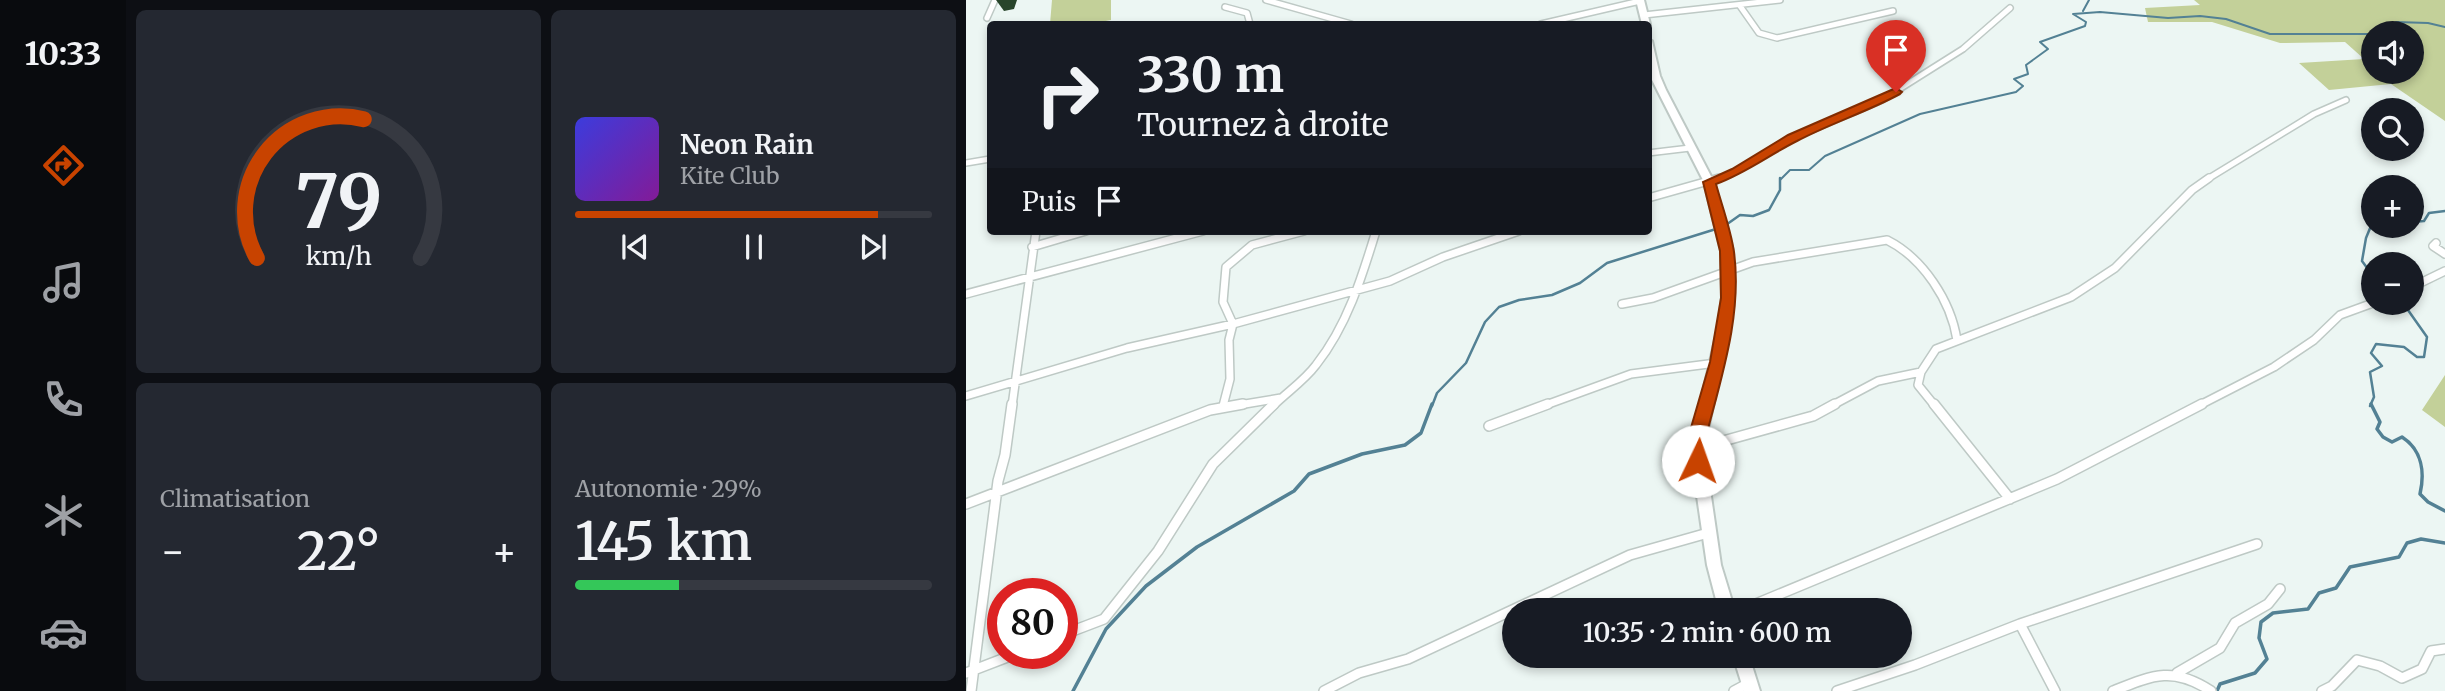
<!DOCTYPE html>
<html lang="fr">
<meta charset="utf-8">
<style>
body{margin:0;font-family:Merriweather,serif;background:#242831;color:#f1f3f6;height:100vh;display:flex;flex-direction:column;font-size:26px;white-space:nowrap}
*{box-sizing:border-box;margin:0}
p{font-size:23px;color:#9ea1a6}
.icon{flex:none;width:38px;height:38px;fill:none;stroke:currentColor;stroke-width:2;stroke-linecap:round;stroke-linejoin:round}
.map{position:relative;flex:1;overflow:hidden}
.sheet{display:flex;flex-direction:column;gap:10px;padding:10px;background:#0d0f14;width:840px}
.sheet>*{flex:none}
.top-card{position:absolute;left:21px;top:21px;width:665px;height:214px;border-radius:7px;box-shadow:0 4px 10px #0003;background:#171b24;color:#f1f3f6;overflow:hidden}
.controls{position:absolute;left:1395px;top:21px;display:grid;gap:14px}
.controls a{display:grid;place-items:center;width:63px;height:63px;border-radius:50%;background:#171b24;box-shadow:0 4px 10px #0003;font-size:35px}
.speed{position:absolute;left:21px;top:578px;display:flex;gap:14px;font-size:35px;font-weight:700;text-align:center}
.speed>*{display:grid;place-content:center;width:91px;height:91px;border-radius:50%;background:#171b24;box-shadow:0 4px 10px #0003;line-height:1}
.speed .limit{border:10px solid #d22;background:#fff;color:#111}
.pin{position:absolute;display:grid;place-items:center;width:60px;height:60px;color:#fff;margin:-72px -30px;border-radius:50% 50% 50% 0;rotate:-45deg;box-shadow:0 0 7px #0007}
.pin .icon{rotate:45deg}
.me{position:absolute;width:77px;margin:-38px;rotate:3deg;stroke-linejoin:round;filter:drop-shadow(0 0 5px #0008)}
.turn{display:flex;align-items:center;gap:24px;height:147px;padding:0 35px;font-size:32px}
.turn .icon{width:91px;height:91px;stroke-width:2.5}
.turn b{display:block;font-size:49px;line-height:60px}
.then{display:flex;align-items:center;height:66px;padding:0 35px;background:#0003;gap:14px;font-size:26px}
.big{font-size:52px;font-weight:600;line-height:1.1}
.sheet .widget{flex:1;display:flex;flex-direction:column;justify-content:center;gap:10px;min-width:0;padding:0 24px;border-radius:10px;background:#242831}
.sheet .dial{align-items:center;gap:0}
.dial svg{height:182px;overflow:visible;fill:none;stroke:#363941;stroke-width:7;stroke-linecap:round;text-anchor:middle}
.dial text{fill:#f1f3f6;stroke:none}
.song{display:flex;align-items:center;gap:21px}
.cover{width:84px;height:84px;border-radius:10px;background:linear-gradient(135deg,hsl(240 70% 55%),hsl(290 70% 35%))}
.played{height:7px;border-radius:4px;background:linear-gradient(90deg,#c84300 85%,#363941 85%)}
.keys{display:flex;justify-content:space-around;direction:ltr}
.heat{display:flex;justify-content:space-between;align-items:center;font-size:38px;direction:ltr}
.charge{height:10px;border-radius:5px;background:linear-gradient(90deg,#34c759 29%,#363941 0)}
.sheet .tiles{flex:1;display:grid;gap:10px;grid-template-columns:repeat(2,1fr)}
.trip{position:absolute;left:536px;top:598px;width:410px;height:70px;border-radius:35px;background:#171b24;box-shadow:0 4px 10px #0003;font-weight:600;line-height:70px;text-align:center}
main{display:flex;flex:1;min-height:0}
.menu{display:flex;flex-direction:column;width:126px;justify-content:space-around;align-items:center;background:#090b0e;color:#9ea1a6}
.menu .icon{width:49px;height:49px}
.menu .current{color:#c84300}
.menu b{font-size:32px;color:#f1f3f6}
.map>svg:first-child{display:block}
.green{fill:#c3d099;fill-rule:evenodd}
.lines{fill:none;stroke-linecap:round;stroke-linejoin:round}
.stream-far2{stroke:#538194;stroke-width:2}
.stream-far1{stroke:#538194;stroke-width:2.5}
.stream{stroke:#538194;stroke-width:3.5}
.minor-far2-casing{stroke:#bec9c5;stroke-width:8}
.minor-far1-casing{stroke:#bec9c5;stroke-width:10}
.minor-casing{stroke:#bec9c5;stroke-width:12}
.trunk-casing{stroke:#bec9c5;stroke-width:4}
.minor-far2{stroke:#fff;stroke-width:5}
.minor-far1{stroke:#fff;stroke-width:7}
.minor{stroke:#fff;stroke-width:9}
.trunk{fill:#fff;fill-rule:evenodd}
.shaded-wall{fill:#28452b}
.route{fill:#c84300;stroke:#822c00;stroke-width:2}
</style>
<main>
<nav class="menu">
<b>10:33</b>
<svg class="icon current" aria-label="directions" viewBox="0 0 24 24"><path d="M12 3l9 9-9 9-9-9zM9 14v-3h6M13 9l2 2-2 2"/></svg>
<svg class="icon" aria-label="music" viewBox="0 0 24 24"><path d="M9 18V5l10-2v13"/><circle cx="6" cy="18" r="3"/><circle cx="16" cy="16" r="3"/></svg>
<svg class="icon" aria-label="phone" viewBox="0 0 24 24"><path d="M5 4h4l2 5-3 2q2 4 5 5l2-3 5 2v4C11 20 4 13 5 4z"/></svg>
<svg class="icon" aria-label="climate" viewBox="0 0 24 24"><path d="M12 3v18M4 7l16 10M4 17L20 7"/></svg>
<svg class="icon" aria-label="car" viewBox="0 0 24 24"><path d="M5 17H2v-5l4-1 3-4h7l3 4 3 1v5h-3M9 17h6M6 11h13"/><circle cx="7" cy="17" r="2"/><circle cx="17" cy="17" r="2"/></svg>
</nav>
<section class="sheet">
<div class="tiles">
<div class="widget dial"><svg viewBox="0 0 100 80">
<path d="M14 69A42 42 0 1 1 86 69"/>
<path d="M14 69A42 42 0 0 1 61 8" stroke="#c84300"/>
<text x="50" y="56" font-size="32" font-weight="700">79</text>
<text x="50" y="72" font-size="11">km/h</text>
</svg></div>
<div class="widget">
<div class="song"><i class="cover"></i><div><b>Neon Rain</b><p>Kite Club</p></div></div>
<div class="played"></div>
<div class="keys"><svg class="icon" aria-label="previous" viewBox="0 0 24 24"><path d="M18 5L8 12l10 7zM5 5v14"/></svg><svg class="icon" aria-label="pause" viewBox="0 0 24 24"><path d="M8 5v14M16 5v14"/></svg><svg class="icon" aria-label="next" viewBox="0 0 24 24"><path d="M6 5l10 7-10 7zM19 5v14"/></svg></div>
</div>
<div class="widget"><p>Climatisation</p>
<div class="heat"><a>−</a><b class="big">22°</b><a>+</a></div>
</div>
<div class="widget"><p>Autonomie · 29%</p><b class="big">145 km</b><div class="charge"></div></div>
</div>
</section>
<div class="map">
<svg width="1479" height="691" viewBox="0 0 1479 691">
<rect width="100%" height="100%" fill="#ecf6f3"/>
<path class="green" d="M86 0H145V20L124 24H84Z
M1228 0H1479V121L1425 84 1363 90 1333 63 1398 59 1379 42 1314 43 1246 22H1182L1179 8 1234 5ZM1407 33H1446V72H1407Z
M1479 375V427L1456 410Z"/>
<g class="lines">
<path class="stream-far2" d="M1117 11 1123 0
M1413 33 1430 29V22L1462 23 1479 27
M814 180 824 170H843L859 156 954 114 1050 92 1057 86 1048 79 1062 74 1060 65 1082 49 1074 42 1119 26 1120 22 1107 14 1134 12 1202 18 1234 16 1260 19 1304 34H1407"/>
<path class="stream-far1" d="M1407 221 1400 238 1396 261 1407 276
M1446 222 1458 221 1463 213 1479 211
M757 227 774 215 787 216 803 210 814 190V178
M466 406 471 393 500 363 519 322 533 307 553 300 586 295 614 283 641 263 750 229
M1404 406 1408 397 1404 372 1416 366 1405 353 1410 344 1438 347 1451 357H1458L1461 337 1437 303"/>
<path class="stream" d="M1405 404 1414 422 1411 429 1417 437 1426 442 1436 437C1456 450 1459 472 1454 494L1462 502 1479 511
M107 691 140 629 180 586 231 547 328 491 343 474 396 454 439 445 455 433 466 404
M1251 691 1254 684 1289 673 1301 659 1293 638 1295 622 1307 613 1342 609 1353 593 1370 588 1384 567 1433 557 1441 543 1455 539 1479 543"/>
<g class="minor-far2-casing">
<path id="minor-far2" d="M300 0 385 24
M774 6 793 33 811 38 927 11
M259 7 281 13 284 24
M678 15 814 0
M21 18 29 0
M575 24 674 1
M682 153 724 148
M0 163 24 159
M748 180 763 175 827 138 916 100 997 49 1044 8
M1240 180 1348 114 1380 100"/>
</g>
<g class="minor-far1-casing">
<path id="minor-far1" d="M682 198 753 178
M1470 243 1467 246 1479 254
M66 247 120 231
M1446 287 1479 271
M0 294 237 231
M656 304 687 298 787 262 921 240C957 258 985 301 991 340
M0 396 161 348 267 324 424 281 477 257 553 231
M46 406 70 231
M257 406 264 379 263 340 267 324 257 302 260 267 286 245 338 231
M267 406 315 398
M307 406C321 392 338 381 350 365 381 326 396 277 410 231
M577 406 665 374 750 363
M865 406 912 381 955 372
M969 406 952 385 955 372 970 349 1105 297 1149 268 1226 190 1243 178
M1232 406 1308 367 1348 340 1374 315 1407 303"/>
</g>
<g class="minor-casing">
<path id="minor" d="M968 404 1044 499
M523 426 582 404
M732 448 847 416 869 404
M0 504 244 410 277 404
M773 611 1091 479 1236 404
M1054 624 1089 691
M96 635 138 619 192 551 247 464 308 404
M0 673 52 653
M1211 673 1254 648 1269 623 1302 604 1314 589
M5 691 32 481 39 455 46 404
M358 691 393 673 442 659 664 555 742 533
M768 691 783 683
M871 691 949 665 1054 624 1291 544
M1147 691C1187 675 1207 666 1245 691
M1356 691 1366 686 1391 660 1414 666 1436 678 1456 669 1465 651 1479 649"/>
</g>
<g class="trunk-casing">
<path id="trunk" d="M670 0H678L684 24 683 26 676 24Z
M682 39 686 41 694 76 700 90 748 182 767 251 768 297 764 327 738 448 755 565 769 611H753L741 565 724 448 752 327 756 297 755 251 738 182 684 76Z
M767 656H783L794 691H778Z"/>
</g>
<use href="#minor-far2" class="minor-far2"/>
<use href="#minor-far1" class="minor-far1"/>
<use href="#minor" class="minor"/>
<use href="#trunk" class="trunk"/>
</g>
<path class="shaded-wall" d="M30 0H51L48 9 38 11Z"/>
<path class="route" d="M930 88 936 92 934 94C901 112 865 123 831 141 803 155 780 173 750 184 756 206 765 230 768 252 776 312 757 372 742 429 739 441 743 455 738 466L732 468 726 466 722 438 744 362 755 298 754 251 737 182 766 169 822 135Z"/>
</svg>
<div class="controls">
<a><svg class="icon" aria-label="sound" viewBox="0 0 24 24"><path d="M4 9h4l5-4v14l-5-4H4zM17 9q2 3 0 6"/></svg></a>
<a><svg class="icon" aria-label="search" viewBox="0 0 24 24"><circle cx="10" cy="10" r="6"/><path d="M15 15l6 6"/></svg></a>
<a>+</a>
<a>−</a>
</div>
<div class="speed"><div class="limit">80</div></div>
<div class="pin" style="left:930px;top:92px;background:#d93025"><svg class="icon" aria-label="arrive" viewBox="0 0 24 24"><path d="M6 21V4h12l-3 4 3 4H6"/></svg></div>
<svg class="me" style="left:732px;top:461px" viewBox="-20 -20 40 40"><circle r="19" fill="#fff"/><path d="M0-13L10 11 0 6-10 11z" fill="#c84300"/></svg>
<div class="trip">10:35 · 2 min · 600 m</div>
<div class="top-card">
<div class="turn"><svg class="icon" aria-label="right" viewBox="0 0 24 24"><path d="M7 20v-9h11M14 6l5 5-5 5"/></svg><div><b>330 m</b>Tournez à droite</div></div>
<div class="then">Puis<svg class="icon" aria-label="arrive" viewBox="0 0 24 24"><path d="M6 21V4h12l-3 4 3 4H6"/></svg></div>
</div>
</div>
</main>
